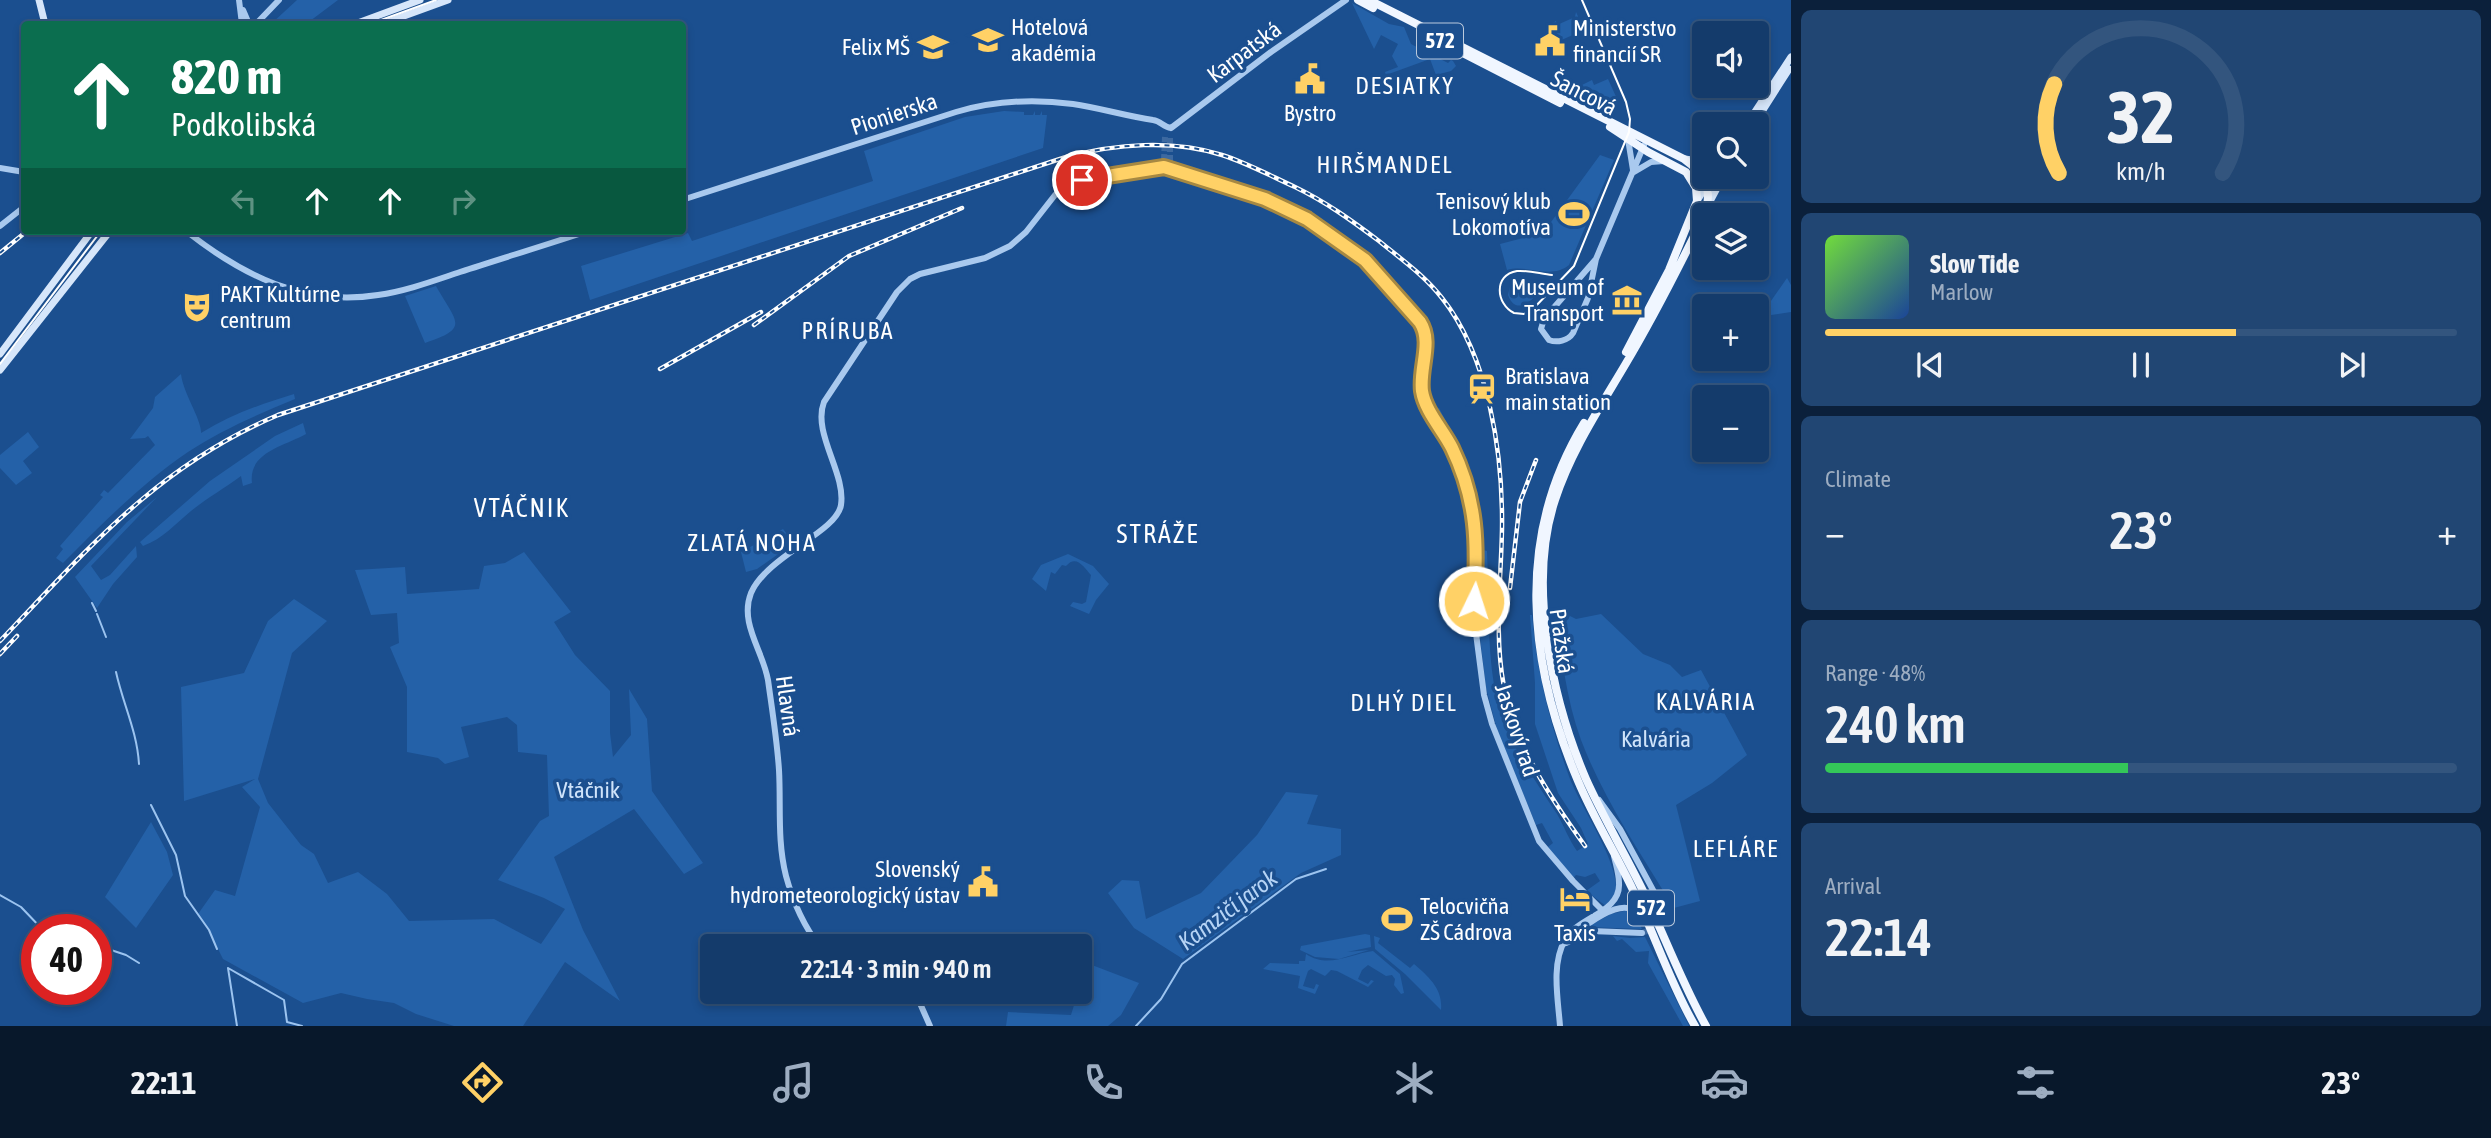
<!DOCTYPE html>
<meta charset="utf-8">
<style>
body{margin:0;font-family:"Asap Condensed",sans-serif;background:#214673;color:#f1f3f6;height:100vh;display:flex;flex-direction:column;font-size:26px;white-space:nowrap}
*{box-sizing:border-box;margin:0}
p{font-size:23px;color:#9dadc1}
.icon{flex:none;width:38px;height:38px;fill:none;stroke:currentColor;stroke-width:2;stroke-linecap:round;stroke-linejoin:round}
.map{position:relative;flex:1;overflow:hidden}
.side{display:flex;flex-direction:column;gap:10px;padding:10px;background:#0b203b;width:700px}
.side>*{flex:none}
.guide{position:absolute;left:21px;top:21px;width:665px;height:214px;border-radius:7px;box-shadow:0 4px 10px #0003,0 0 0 2px #33557e;background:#0b6e4f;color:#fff;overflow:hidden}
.fabs{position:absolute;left:1692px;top:21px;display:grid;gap:14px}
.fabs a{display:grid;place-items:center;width:77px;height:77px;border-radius:7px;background:#143b6b;box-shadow:0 4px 10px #0003,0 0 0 2px #33557e;font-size:35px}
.speed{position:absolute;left:21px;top:914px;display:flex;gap:14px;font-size:35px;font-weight:700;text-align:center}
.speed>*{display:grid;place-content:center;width:91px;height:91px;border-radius:50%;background:#143b6b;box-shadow:0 4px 10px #0003,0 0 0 2px #33557e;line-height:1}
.speed .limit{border:10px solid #d22;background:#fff;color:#111}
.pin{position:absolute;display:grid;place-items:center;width:60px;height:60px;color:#fff;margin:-30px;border:4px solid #fff;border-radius:50%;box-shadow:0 2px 7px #0007}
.me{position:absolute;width:77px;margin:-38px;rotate:4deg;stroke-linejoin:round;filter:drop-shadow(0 0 5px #0008)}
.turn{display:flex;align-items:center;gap:24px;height:147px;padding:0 35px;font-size:32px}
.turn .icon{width:91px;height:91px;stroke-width:2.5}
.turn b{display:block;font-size:49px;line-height:60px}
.lanes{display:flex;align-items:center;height:66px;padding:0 35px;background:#0003;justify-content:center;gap:35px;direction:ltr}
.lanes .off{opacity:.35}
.big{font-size:52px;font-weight:600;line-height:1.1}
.side .card{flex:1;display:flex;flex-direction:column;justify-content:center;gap:10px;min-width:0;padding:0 24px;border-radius:10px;background:#214673}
.side .dial{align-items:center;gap:0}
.dial svg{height:182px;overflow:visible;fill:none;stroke:#33557e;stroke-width:7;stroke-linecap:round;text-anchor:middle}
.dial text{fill:#f1f3f6;stroke:none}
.song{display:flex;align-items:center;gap:21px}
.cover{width:84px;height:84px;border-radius:10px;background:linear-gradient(135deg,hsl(100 70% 55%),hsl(220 70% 35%))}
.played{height:7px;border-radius:4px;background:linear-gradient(90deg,#ffd166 65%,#33557e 65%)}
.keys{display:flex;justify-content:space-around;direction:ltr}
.heat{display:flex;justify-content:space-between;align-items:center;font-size:38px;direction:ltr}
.charge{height:10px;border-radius:5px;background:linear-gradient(90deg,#34c759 48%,#33557e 0)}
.trip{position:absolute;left:700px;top:934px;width:392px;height:70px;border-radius:7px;background:#143b6b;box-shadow:0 4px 10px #0003,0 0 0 2px #33557e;font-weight:600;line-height:70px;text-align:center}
.tab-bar{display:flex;height:112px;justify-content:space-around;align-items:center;background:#08182b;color:#9dadc1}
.tab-bar .icon{width:49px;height:49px}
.tab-bar .current{color:#ffd166}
.tab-bar b{font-size:32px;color:#f1f3f6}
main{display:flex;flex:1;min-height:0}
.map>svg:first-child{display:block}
.green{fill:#2461a8}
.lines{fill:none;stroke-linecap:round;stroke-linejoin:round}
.stream{stroke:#9cc4f0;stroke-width:2}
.tertiary-tunnel{stroke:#3d69a0;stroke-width:6;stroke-dasharray:6 3;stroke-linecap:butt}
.tertiary{stroke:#a9c9ee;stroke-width:6}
.secondary{stroke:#d6e6fa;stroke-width:7}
.primary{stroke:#f0f6ff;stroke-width:8}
.tram{stroke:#fff;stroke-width:2}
.rail-casing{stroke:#fff;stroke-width:4.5}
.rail{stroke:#1b4f8f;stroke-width:2;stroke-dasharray:5;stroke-linecap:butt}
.route-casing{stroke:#a68842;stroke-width:18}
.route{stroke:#ffd166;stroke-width:12}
.labels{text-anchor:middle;stroke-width:7;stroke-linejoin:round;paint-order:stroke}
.shield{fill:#1b4f8f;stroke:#bbcadd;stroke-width:2}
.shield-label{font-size:21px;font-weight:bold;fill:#fff}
.poi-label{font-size:23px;fill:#fff;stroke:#1b4f8f;text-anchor:start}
.street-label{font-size:23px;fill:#fff;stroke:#1b4f8f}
.park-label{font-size:23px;fill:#cfe3fa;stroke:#1b4f8f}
.neighbourhood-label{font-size:24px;letter-spacing:2px;fill:#fff;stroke:#1b4f8f}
.water-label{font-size:24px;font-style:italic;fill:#b5d3f5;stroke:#1b4f8f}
.quarter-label{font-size:26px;letter-spacing:2px;fill:#fff;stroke:#1b4f8f}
</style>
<main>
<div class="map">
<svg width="1791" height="1026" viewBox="0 0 1791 1026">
<rect width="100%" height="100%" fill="#1b4f8f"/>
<path class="green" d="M297 0H338L306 24H271Z
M1352 3 1389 24 1404 27 1411 44 1448 63 1451 60 1453 61 1456 66 1451 71 1436 75 1430 59 1386 75 1385 72 1398 67 1392 56 1398 44 1381 35 1374 49Z
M1576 12 1584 30 1557 42 1549 25 1556 21 1557 25 1575 17Z
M1608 79 1618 101 1610 113 1568 92 1592 80 1594 85Z
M1004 111 1024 112V115H1033L1035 111V115H1040L1042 111V115H1047L1043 148 590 300 581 266 688 233 692 241 873 181 864 151 965 117Z
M1600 155 1614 160 1569 265C1551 280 1528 264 1507 270L1500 244 1543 233Z
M1787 278 1791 285V312L1771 315 1761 328 1757 325V321Z
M1517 280 1552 283C1537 292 1518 321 1508 295L1510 286Z
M436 286C456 322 471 328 425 343L405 296Z
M181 374C183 393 202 420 201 433 230 415 261 404 294 394L295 399C259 414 221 430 188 452 142 483 102 524 63 563L56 558 63 549 60 546 103 497 100 495 104 490 108 493 155 445 148 436 145 438 130 439 153 408 155 397Z
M1439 408C1466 460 1483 490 1483 550L1487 551C1489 595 1487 641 1494 685 1502 734 1530 773 1557 814 1564 826 1569 840 1577 851L1588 844 1581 828 1558 793 1535 724V683L1530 615H1532C1537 672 1550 725 1570 779 1582 809 1620 864 1616 893L1606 906 1586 891 1600 881 1595 873 1585 877 1576 875 1573 878 1548 847 1553 843 1542 823 1536 825 1498 733 1486 688 1477 612 1480 549 1477 511 1464 471 1435 409Z
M303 423 306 434C285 446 248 452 252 483L243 486 241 476C225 488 207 498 191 511 174 525 164 538 143 546L140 542 210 481 275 436Z
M28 432 39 447 23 461 32 473 16 485 0 468V455Z
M157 497 91 566 101 580 110 575 136 546 137 557 113 584 97 608 75 577 127 522Z
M783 529 794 543 757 569 746 572 741 552Z
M524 552 571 612 554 622 575 655 610 691V733L613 757 631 735 629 689 647 719 652 791 703 863 684 874 634 809 554 857 583 930 620 1001 565 962 523 1026H454L416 1014 394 1003 367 999 341 993 303 1003 223 959 208 929 198 914 215 890 235 896 260 807 242 787 255 779 184 801 181 687 244 673 268 621 294 599 327 621 292 653 258 779 268 803 301 845 314 854 328 883 358 872 387 894 409 921 494 919 541 944 565 909 544 898 498 880 540 821 549 816 547 755 518 752 517 725 507 717 461 727 469 757 445 764 438 758 407 752V687L390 647 399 643 397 613 371 615 355 570 405 567 407 594 479 589 484 566 505 563Z
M1068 554 1093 566 1109 584 1096 600 1089 614 1070 606 1073 602 1082 604 1086 602 1091 575C1084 567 1076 554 1066 566L1062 565 1055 574 1051 572 1046 591 1032 579 1041 565Z
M1554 608 1576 619 1601 614 1643 654 1670 665 1682 677 1701 670 1747 755 1712 783 1676 805 1700 901 1670 909 1664 892C1634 843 1602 795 1581 740 1566 699 1561 651 1554 608Z
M1286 792 1318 795 1307 824 1341 829V855L1301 873 1183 959 1134 928 1108 893 1122 880 1139 881 1146 919 1201 893 1257 835Z
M151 822 167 852 173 875 136 928 105 897Z
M1628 910 1636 915 1642 929 1587 927 1611 914Z
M1365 934 1370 935 1371 947 1347 952 1369 950 1339 959 1315 957 1300 950 1301 946Z
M1374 936 1380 938 1378 943 1410 968 1414 964C1429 977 1443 989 1441 1010L1405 974 1375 949Z
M1613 936 1630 938 1645 937 1689 1026H1683L1648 963 1649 951 1636 952 1622 939 1617 941Z
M1373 951 1400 974 1404 993 1401 994 1394 985 1395 979 1392 975 1386 976 1368 965 1362 970 1358 979 1368 984 1371 980 1374 981 1368 987 1337 971 1331 970 1325 976 1311 969 1308 971 1303 986 1314 989 1316 984 1319 985 1315 994 1298 988 1300 976 1263 969 1270 963 1299 964V961H1305L1306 954C1328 969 1350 954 1373 951Z
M1084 962 1139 983 1121 1015 1108 1026H1006L1008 1012 1071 1015 1078 992H1080Z"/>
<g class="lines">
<path class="stream" d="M92 603 96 611
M97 614 106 637
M116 672C123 704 137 731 139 764
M151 805 176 855 185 896 209 930 217 949
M0 895 21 907 42 929
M96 945 126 955 139 963
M228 968 284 1000 287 1022 302 1026
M228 968 237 1026
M1136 1026 1161 999 1182 964 1296 879 1326 869"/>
<path class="tertiary-tunnel" d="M1164 160 1165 137
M1170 161V138
M1642 933C1656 928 1664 919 1660 903"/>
<path class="tertiary" d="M239 0 242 24
M243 10 249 24
M256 24 279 0
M1171 128 1271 52 1346 0
M1628 139 1633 170
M0 168 24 172
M1634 172 1651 162 1664 161
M682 200 956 112C993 101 1035 99 1073 104 1100 108 1126 116 1153 120 1161 121 1163 127 1171 128
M0 226 24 207
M186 231C242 275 304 307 378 295 406 291 433 281 460 272 503 258 546 245 588 231
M1596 259 1544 319 1541 329 1549 340C1557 343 1568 341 1573 333L1588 298 1596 259 1644 145
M1599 800 1620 829 1660 903
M1573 935C1585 926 1615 902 1631 909 1637 911 1639 916 1646 918
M1566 943 1591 931 1642 933
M820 947C803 925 793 902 786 876 777 841 781 805 779 770 777 740 772 709 768 680 763 651 739 623 751 593 767 556 837 532 841 505 846 473 812 433 824 402L897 292 910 279 920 274 985 258 1010 246 1026 232 1055 195 1072 183 1090 177 1164 168 1249 192 1301 216 1369 264 1422 325 1426 337 1423 365V393L1458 461 1475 518 1477 545 1474 618 1484 695 1492 724 1539 841 1573 881 1602 910
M915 992 930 1026
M1560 1026C1558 999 1551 964 1565 940 1577 917 1621 913 1619 883 1619 874 1616 865 1614 856"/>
<path class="secondary" d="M39 0 45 24
M355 24 420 0
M382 24 448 0
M1747 124 1791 57
M1754 124 1789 69
M1685 159 1704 162
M1697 201 1712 177
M1708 205 1723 177
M0 354 92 231
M0 370 110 231"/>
<path class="primary" d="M1358 0 1373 8
M1369 0 1684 159C1708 176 1714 193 1702 220 1678 269 1653 318 1625 365 1599 409 1571 451 1555 500 1527 584 1552 700 1586 779 1604 819 1627 857 1646 897 1666 940 1683 985 1706 1026
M1447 45 1560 103
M1610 127 1648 152 1686 172 1696 188 1697 201 1669 270 1626 352
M1584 423C1515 536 1528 663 1578 781 1594 819 1616 854 1633 890 1655 935 1670 983 1695 1026"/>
<path class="tram" d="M370 24 436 0
M1552 275C1541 274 1528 270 1517 271 1493 275 1496 304 1514 313L1524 314 1533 309 1574 266 1629 132 1630 119 1626 102 1582 0
M0 364 101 231"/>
<g class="rail-casing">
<path id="rail" d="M0 253 27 231
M754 325 849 256 962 208
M660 369 761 312
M1510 588 1520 502 1536 460
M0 641C89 548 156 467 278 415L1066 157C1115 144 1172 139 1222 155 1247 163 1271 176 1295 187 1326 202 1351 220 1379 241 1401 259 1424 275 1442 298 1489 357 1503 454 1502 529 1501 582 1494 635 1504 687 1516 747 1550 797 1585 846
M0 654 17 636"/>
</g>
<use href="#rail" class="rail"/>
</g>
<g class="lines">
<g class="route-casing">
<path id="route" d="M1082 180 1164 167 1265 199 1307 219 1365 260 1420 322C1433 342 1419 368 1422 391 1425 411 1443 430 1452 448 1477 500 1478 544 1474 601"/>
</g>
<use href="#route" class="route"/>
</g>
<defs>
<g id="school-bare" transform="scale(2.415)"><path d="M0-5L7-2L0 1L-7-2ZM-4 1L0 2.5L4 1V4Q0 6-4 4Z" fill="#ffd166" stroke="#1b4f8f" stroke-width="2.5" paint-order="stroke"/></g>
<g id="civic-bare" transform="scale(2.415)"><path d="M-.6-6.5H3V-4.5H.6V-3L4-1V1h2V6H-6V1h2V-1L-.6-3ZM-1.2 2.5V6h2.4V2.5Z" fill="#ffd166" stroke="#1b4f8f" stroke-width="2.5" paint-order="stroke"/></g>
<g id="stadium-bare" transform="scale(2.415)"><path d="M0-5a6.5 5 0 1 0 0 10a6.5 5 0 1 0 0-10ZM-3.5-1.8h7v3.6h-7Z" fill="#ffd166" stroke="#1b4f8f" stroke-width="2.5" paint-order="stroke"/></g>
<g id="museum-bare" transform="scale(2.415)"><path d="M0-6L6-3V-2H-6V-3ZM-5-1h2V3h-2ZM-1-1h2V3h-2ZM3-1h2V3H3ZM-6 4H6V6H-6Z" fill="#ffd166" stroke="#1b4f8f" stroke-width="2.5" paint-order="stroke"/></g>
<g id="theatre-bare" transform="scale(2.415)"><path d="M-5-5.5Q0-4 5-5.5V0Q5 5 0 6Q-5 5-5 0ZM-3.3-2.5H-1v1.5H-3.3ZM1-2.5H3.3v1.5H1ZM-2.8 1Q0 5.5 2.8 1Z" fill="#ffd166" stroke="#1b4f8f" stroke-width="2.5" paint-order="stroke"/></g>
<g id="station-bare" transform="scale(2.415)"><path d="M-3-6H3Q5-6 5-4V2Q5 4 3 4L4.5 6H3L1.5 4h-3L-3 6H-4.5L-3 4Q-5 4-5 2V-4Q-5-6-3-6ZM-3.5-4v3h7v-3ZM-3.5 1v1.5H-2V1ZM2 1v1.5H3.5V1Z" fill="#ffd166" stroke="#1b4f8f" stroke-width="2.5" paint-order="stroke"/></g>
<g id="hotel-bare" transform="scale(2.415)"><path d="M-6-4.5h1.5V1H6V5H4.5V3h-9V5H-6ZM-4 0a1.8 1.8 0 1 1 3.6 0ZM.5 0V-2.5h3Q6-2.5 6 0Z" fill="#ffd166" stroke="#1b4f8f" stroke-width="2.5" paint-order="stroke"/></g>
</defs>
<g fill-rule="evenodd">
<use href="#school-bare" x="988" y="40"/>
<use href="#civic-bare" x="1550" y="41"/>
<use href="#school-bare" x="933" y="47"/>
<use href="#civic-bare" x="1310" y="79"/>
<use href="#stadium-bare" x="1574" y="214"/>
<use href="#museum-bare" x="1627" y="300"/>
<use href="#theatre-bare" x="197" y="307"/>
<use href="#station-bare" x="1482" y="389"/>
<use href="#civic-bare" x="983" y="882"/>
<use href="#hotel-bare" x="1575" y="899"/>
<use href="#stadium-bare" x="1397" y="919"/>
</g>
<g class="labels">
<g class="shield">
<rect x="1417" y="23.5" width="46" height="35" rx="5"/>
<rect x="1628" y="890.5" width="46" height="35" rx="5"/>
</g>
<g class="shield-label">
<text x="1440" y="48">572</text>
<text x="1651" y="915">572</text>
</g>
<g class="poi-label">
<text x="1011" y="35">Hotelová<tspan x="1011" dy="26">akadémia</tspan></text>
<text x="1573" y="36">Ministerstvo<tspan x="1573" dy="26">financií SR</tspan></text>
<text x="910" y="55" text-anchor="end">Felix MŠ</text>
<text x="1310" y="121" text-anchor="middle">Bystro</text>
<text x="1551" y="209" text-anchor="end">Tenisový klub<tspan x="1551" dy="26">Lokomotíva</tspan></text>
<text x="1604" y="295" text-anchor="end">Museum of<tspan x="1604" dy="26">Transport</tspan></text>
<text x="220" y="302">PAKT Kultúrne<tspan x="220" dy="26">centrum</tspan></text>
<text x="1505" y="384">Bratislava<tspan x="1505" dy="26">main station</tspan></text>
<text x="960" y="877" text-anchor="end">Slovenský<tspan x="960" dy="26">hydrometeorologický ústav</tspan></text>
<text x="1420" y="914">Telocvičňa<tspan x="1420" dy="26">ZŠ Cádrova</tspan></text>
<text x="1575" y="941" text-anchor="middle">Taxis</text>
</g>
<g class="street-label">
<text transform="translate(1244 52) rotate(-37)" y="8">Karpatská</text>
<text transform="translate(1584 93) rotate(27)" y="8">Šancová</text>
<text transform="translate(894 114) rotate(-18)" y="8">Pionierska</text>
<text transform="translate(1562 641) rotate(82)" y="8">Pražská</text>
<text transform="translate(788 706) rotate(82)" y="8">Hlavná</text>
<text transform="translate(1517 730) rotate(72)" y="8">Jaskový rad</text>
</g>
<g class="park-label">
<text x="1656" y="747">Kalvária</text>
<text x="588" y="798">Vtáčnik</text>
</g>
<g class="neighbourhood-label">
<text x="1405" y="94">DESIATKY</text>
<text x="1385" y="173">HIRŠMANDEL</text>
<text x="848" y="339">PRÍRUBA</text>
<text x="752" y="551">ZLATÁ NOHA</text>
<text x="1706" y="710">KALVÁRIA</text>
<text x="1404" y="711">DLHÝ DIEL</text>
<text x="1736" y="857">LEFLÁRE</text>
</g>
<g class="water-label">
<text transform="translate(1228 910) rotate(-37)" y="8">Kamzičí jarok</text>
</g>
<g class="quarter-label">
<text x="522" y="517">VTÁČNIK</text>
<text x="1158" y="543">STRÁŽE</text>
</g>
</g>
</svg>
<div class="fabs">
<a><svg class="icon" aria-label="sound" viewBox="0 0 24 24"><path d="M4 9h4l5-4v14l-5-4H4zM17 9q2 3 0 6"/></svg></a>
<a><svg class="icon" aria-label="search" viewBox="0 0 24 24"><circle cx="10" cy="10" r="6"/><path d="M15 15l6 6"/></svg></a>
<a><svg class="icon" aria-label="layers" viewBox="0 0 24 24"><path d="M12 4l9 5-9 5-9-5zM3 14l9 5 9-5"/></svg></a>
<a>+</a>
<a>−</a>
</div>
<div class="speed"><div class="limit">40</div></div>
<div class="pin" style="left:1082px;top:180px;background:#d93025"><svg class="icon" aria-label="arrive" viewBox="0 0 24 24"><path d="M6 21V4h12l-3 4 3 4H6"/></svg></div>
<svg class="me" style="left:1474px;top:601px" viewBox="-20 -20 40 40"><circle r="17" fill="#ffd166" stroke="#fff" stroke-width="3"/><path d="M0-11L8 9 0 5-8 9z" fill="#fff"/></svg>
<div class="trip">22:14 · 3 min · 940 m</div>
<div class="guide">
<div class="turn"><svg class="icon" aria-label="ahead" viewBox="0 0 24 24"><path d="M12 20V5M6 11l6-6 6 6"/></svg><div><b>820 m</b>Podkolibská</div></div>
<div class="lanes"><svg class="icon off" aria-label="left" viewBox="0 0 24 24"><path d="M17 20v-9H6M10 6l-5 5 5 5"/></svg><svg class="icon" aria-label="ahead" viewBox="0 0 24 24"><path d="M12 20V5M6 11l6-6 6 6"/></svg><svg class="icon" aria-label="ahead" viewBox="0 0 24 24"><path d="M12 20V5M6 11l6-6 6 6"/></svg><svg class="icon off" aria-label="right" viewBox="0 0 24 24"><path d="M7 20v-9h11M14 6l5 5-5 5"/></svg></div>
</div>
</div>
<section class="side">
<div class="card dial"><svg viewBox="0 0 100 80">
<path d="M14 69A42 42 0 1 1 86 69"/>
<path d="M14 69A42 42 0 0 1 12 30" stroke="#ffd166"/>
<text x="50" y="56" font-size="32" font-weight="700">32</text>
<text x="50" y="72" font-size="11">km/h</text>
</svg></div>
<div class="card">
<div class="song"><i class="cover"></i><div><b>Slow Tide</b><p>Marlow</p></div></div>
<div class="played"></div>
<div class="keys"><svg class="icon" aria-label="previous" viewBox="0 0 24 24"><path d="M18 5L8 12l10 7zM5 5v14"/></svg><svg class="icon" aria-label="pause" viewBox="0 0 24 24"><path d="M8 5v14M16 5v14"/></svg><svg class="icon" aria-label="next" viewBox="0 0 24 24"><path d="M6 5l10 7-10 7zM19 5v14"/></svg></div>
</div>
<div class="card"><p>Climate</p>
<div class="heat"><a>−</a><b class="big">23°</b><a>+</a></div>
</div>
<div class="card"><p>Range · 48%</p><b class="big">240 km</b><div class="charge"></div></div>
<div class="card"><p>Arrival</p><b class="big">22:14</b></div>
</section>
</main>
<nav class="tab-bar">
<b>22:11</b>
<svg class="icon current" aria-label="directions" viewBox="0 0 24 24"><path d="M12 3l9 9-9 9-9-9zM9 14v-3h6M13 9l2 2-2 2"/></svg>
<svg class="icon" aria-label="music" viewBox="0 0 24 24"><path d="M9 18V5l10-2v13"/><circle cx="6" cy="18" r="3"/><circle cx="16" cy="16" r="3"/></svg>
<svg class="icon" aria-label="phone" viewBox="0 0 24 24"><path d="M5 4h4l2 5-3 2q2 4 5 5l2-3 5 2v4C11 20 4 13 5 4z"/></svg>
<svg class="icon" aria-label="climate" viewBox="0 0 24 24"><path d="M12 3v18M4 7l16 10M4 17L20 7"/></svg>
<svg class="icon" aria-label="car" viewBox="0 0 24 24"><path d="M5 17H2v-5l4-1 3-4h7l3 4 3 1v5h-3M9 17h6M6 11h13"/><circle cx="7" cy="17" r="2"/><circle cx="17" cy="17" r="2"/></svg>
<svg class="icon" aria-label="filters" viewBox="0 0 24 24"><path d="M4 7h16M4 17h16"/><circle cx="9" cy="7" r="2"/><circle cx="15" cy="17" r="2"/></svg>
<b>23°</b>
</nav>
